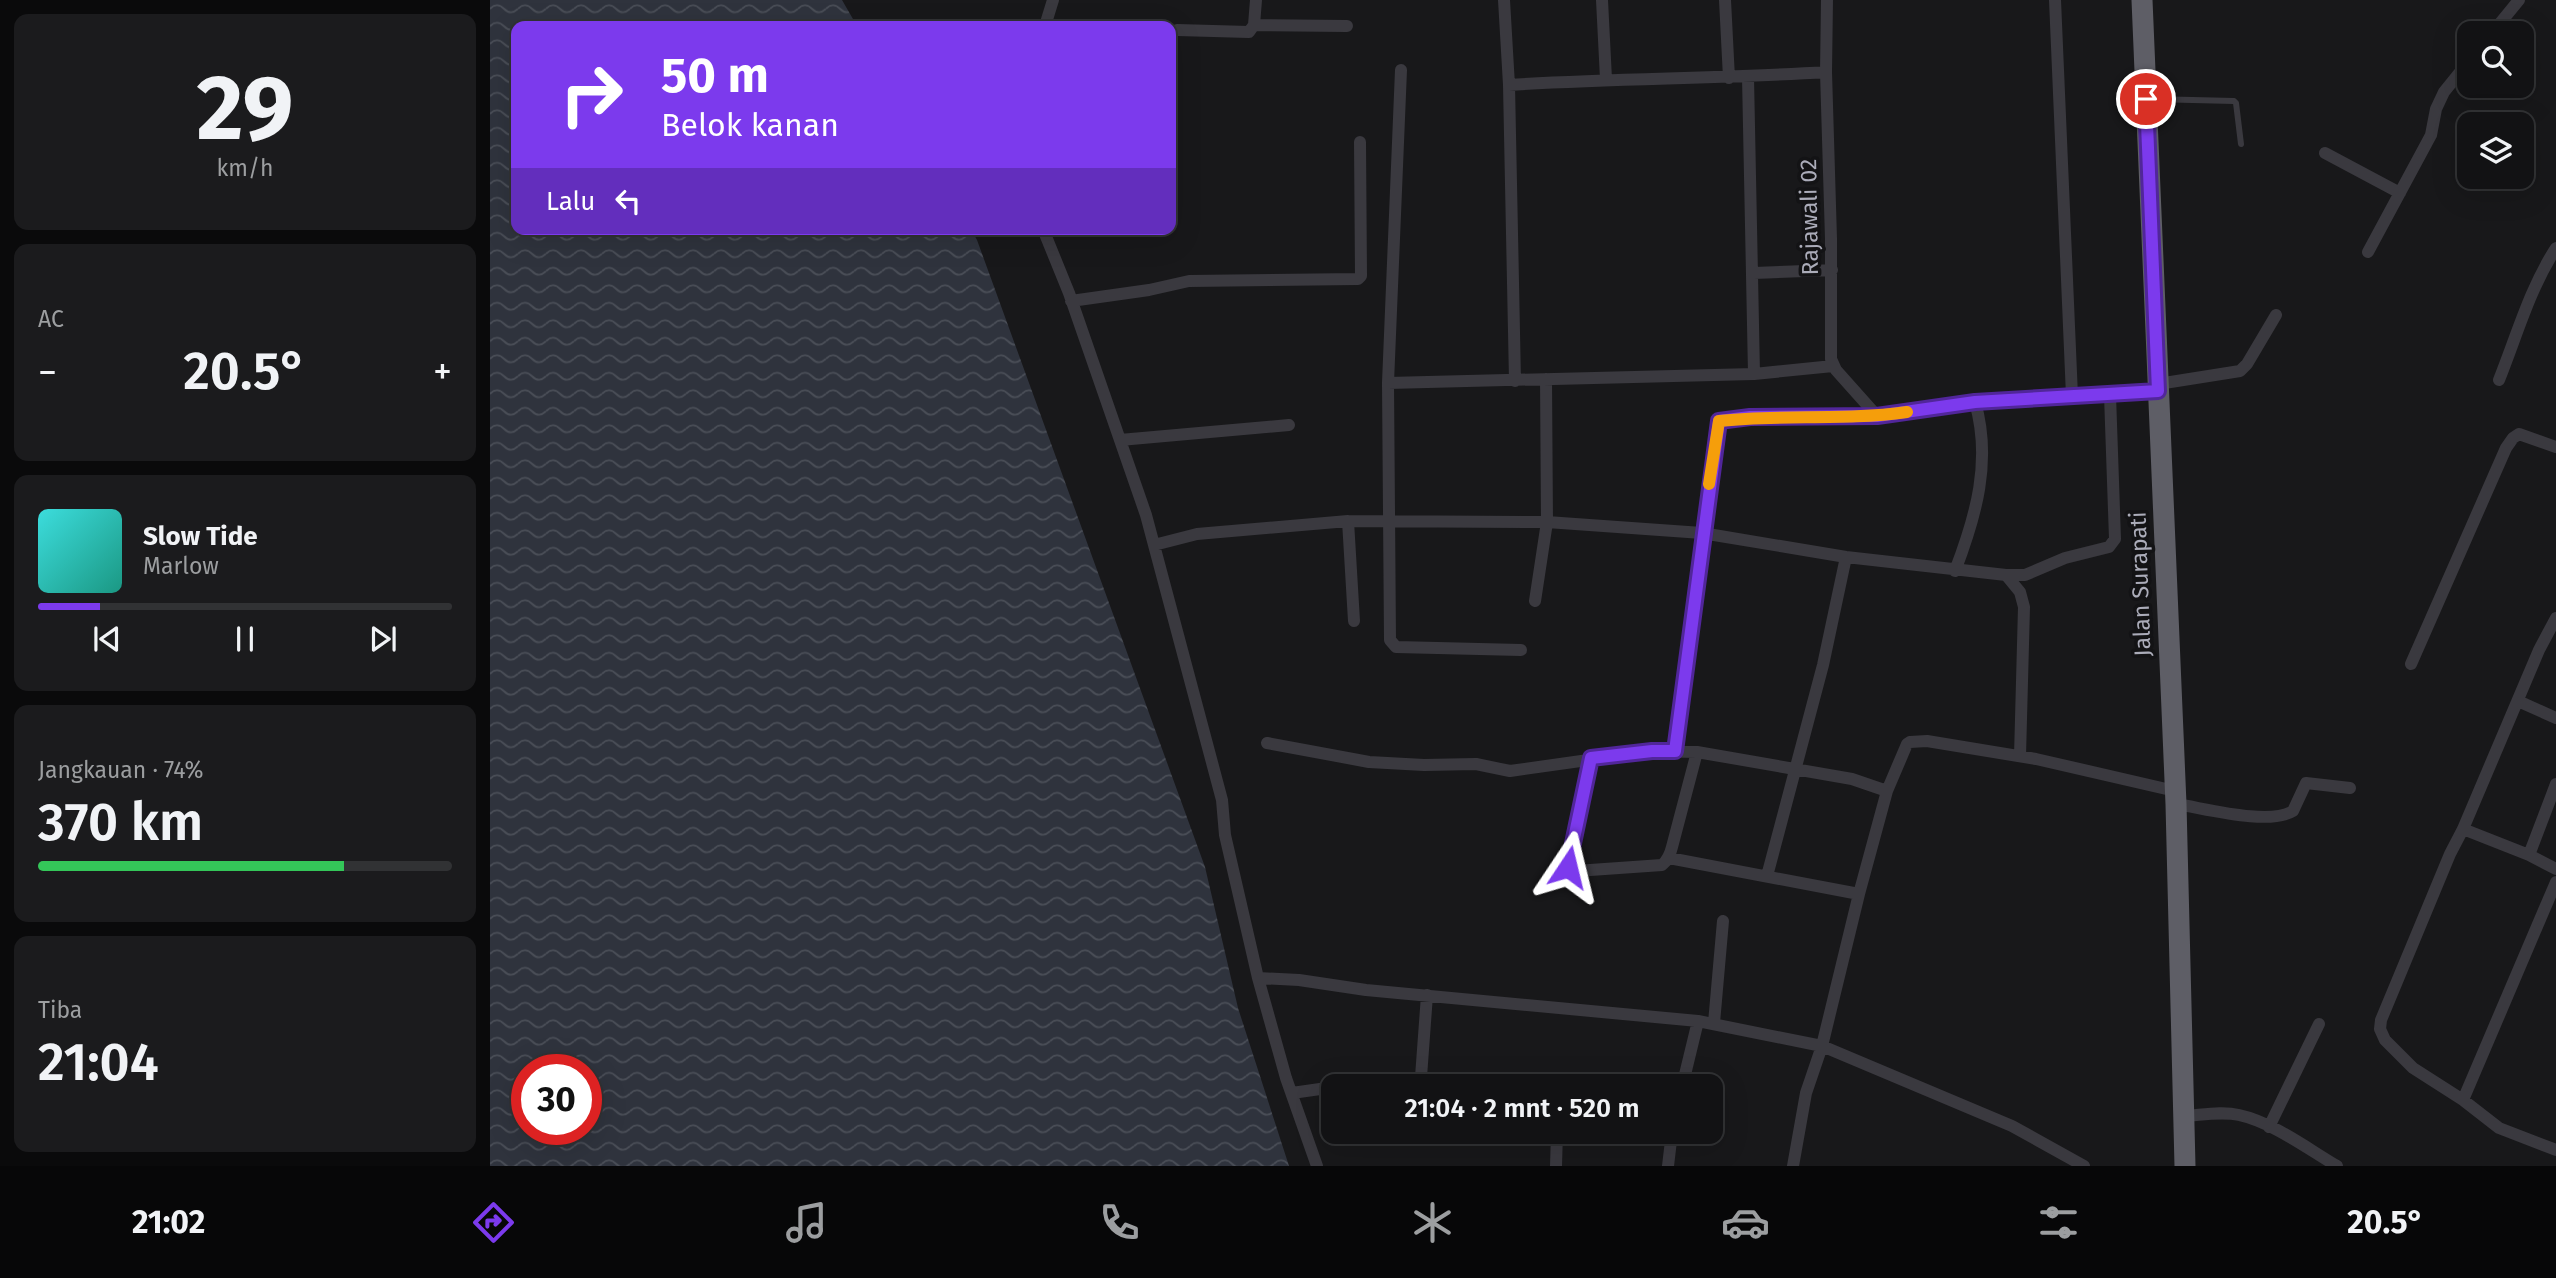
<!DOCTYPE html>
<html lang="id">
<meta charset="utf-8">
<style>
body{margin:0;font-family:"Fira Sans",sans-serif;background:#1b1b1d;color:#f1f3f6;height:100vh;display:flex;flex-direction:column;font-size:26px;white-space:nowrap}
*{box-sizing:border-box;margin:0}
p{font-size:23px;color:#9c9ea0}
.icon{flex:none;width:38px;height:38px;fill:none;stroke:currentColor;stroke-width:2;stroke-linecap:round;stroke-linejoin:round}
.map{position:relative;flex:1;overflow:hidden}
.panel{display:flex;flex-direction:column;gap:14px;padding:14px;background:#0a0a0b;width:490px}
.panel>*{flex:none}
.hud{position:absolute;left:21px;top:21px;width:665px;height:214px;border-radius:14px;box-shadow:0 7px 28px #0002,0 0 0 2px #313234;background:#7c3aed;color:#fff;overflow:hidden}
.tools{position:absolute;left:1967px;top:21px;display:grid;gap:14px}
.tools a{display:grid;place-items:center;width:77px;height:77px;border-radius:14px;background:#121214;box-shadow:0 7px 28px #0002,0 0 0 2px #313234;font-size:35px}
.speed{position:absolute;left:21px;top:1054px;display:flex;gap:14px;font-size:35px;font-weight:700;text-align:center}
.speed>*{display:grid;place-content:center;width:91px;height:91px;border-radius:50%;background:#121214;box-shadow:0 7px 28px #0002,0 0 0 2px #313234;line-height:1}
.speed .limit{border:10px solid #d22;background:#fff;color:#111}
.pin{position:absolute;display:grid;place-items:center;width:60px;height:60px;color:#fff;margin:-30px;border:4px solid #fff;border-radius:50%;box-shadow:0 2px 7px #0007}
.me{position:absolute;width:77px;margin:-38px;rotate:10deg;stroke-linejoin:round;filter:drop-shadow(0 0 5px #0008)}
.turn{display:flex;align-items:center;gap:24px;height:147px;padding:0 35px;font-size:32px}
.turn .icon{width:91px;height:91px;stroke-width:2.5}
.turn b{display:block;font-size:49px;line-height:60px}
.then{display:flex;align-items:center;height:66px;padding:0 35px;background:#0003;gap:14px;font-size:26px}
.big{font-size:52px;font-weight:600;line-height:1.1}
.panel .widget{flex:1;display:flex;flex-direction:column;justify-content:center;gap:10px;min-width:0;padding:0 24px;border-radius:14px;background:#1b1b1d}
.panel .dial{align-items:center;gap:0}
.dial b{font-size:91px;line-height:1}
.song{display:flex;align-items:center;gap:21px}
.cover{width:84px;height:84px;border-radius:10px;background:linear-gradient(135deg,hsl(180 70% 55%),hsl(170 70% 35%))}
.played{height:7px;border-radius:4px;background:linear-gradient(90deg,#7c3aed 15%,#313234 15%)}
.keys{display:flex;justify-content:space-around;direction:ltr}
.heat{display:flex;justify-content:space-between;align-items:center;font-size:38px;direction:ltr}
.charge{height:10px;border-radius:5px;background:linear-gradient(90deg,#34c759 74%,#313234 0)}
.trip{position:absolute;left:831px;top:1074px;width:402px;height:70px;border-radius:14px;background:#121214;box-shadow:0 7px 28px #0002,0 0 0 2px #313234;font-weight:600;line-height:70px;text-align:center}
.tabs{display:flex;height:112px;justify-content:space-around;align-items:center;background:#070708;color:#9c9ea0}
.tabs .icon{width:49px;height:49px}
.tabs .current{color:#7c3aed}
.tabs b{font-size:32px;color:#f1f3f6}
main{display:flex;flex:1;min-height:0}
.map>svg:first-child{display:block}
.water{fill:url(#water-waves);fill-rule:evenodd}
.lines{fill:none;stroke-linecap:round;stroke-linejoin:round}
.service{stroke:#3a393f;stroke-width:6}
.minor{stroke:#3a393f;stroke-width:12}
.trunk{stroke:#5e5e66;stroke-width:21}
.route-casing{stroke:#51269a;stroke-width:18}
.route{stroke:#7c3aed;stroke-width:12}
.slow{stroke:#f59e0b;stroke-width:12}
.labels{text-anchor:middle;stroke-width:7;stroke-linejoin:round;paint-order:stroke}
.street-label{font-size:23px;fill:#abacb9;stroke:#131315}
</style>
<main>
<section class="panel">
<div class="widget dial"><b>29</b><p>km/h</p></div>
<div class="widget"><p>AC</p>
<div class="heat"><a>−</a><b class="big">20.5°</b><a>+</a></div>
</div>
<div class="widget">
<div class="song"><i class="cover"></i><div><b>Slow Tide</b><p>Marlow</p></div></div>
<div class="played"></div>
<div class="keys"><svg class="icon" aria-label="previous" viewBox="0 0 24 24"><path d="M18 5L8 12l10 7zM5 5v14"/></svg><svg class="icon" aria-label="pause" viewBox="0 0 24 24"><path d="M8 5v14M16 5v14"/></svg><svg class="icon" aria-label="next" viewBox="0 0 24 24"><path d="M6 5l10 7-10 7zM19 5v14"/></svg></div>
</div>
<div class="widget"><p>Jangkauan · 74%</p><b class="big">370 km</b><div class="charge"></div></div>
<div class="widget"><p>Tiba</p><b class="big">21:04</b></div>
</section>
<div class="map">
<svg width="2066" height="1166" viewBox="0 0 2066 1166">
<defs>
<pattern id="water-waves" width="16" height="10" patternUnits="userSpaceOnUse" patternTransform="scale(1.75)"><rect width="16" height="10" fill="#2f333d"/><path d="M0 5q4-4 8 0t8 0" fill="none" stroke="#4a4e57"/></pattern>
</defs>
<rect width="100%" height="100%" fill="#18181a"/>
<path class="water" d="M0 0H352L367 26H26V229H481L487 240 715 867 748 1008 799 1166H0ZM37 1069H96V1129H37Z"/>
<g class="lines">
<path class="service" d="M1661 99 1744 101 1746 103 1751 144"/>
<path class="minor" d="M1014 0 1019 85 1025 381
M1112 0 1116 79
M1235 0 1239 78
M1337 0 1336 72 1341 239V359L1346 370 1387 416
M1565 0 1582 396
M764 25 857 26
M555 26 563 0
M687 30 759 32 764 25 766 0
M2002 33 2029 0
M911 70 898 383 900 640 906 647 1031 650
M1258 77 1264 374
M1019 85C1125 78 1230 79 1336 72
M1835 153 1910 193
M553 229 579 293 656 515 732 800 735 835 768 978 809 980 876 990 1208 1021 1332 1046 1522 1126 1594 1166
M1878 252 1941 135 1946 109 1954 92 1979 61
M1264 273 1342 270
M581 301 659 290 699 281 868 279 871 276 870 142
M2009 380C2027 335 2040 288 2066 248
M898 383 1264 374 1343 366
M1668 384 1750 371 1757 364 1786 315
M630 440 799 425
M858 521 864 621
M664 545 707 534 858 521 1057 522 1212 533 1356 557 1516 575H1535L1575 558 1619 547 1625 539 1620 395
M1465 571C1486 516 1502 461 1485 402
M1516 575 1530 592 1534 607 1530 756
M1045 601 1057 522 1056 379
M2066 618 2049 650 1973 829 1960 854 1891 1020 1890 1029 1895 1040 1923 1068 1973 1100 2009 1128 2066 1150
M1921 664 2016 448 2023 438 2029 434 2066 447
M2028 701 2066 718
M777 743 879 762 934 765 986 764 1020 771 1162 751 1207 752 1362 779 1397 791
M1185 751 1229 421 1260 417 1387 416 1485 402 1668 391
M1101 758 1078 862V867L1086 871 1172 865C1178 860 1180 855 1182 847L1207 752
M1686 804C1714 808 1779 826 1803 811L1816 783 1860 788
M1973 829 2039 855 2066 869
M2039 855 2066 784
M1179 858 1369 894
M1277 876 1333 665 1356 557
M768 978 796 1078 827 1166
M937 995 931 1077 938 1084 983 1087
M1224 1023 1233 921
M844 1087 862 1084
M1192 1087 1208 1021
M802 1093 844 1087
M1973 1100 2066 882
M1694 1116C1712 1115 1732 1111 1749 1115 1782 1122 1818 1149 1847 1166
M1779 1127 1829 1024
M1066 1166 1067 1132
M1178 1166 1182 1132
M1303 1166 1316 1093 1332 1046 1369 894 1397 791 1417 744 1420 742 1437 741 1546 759 1685 791"/>
<path class="trunk" d="M1652 0 1686 804 1695 1166"/>
</g>
<g class="lines">
<g class="route-casing">
<path id="route" d="M1078 867 1101 758 1162 751H1185L1229 421 1260 417 1387 416 1485 402 1668 391 1656 99"/>
</g>
<use href="#route" class="route"/>
<path class="slow" d="M1219 484 1229 421C1291 414 1354 421 1417 412"/>
</g>
<g class="labels">
<g class="street-label">
<text transform="translate(1319 217) rotate(-91)" y="8">Rajawali 02</text>
<text transform="translate(1650 584) rotate(-92)" y="8">Jalan Surapati</text>
</g>
</g>
</svg>
<div class="tools">
<a><svg class="icon" aria-label="search" viewBox="0 0 24 24"><circle cx="10" cy="10" r="6"/><path d="M15 15l6 6"/></svg></a>
<a><svg class="icon" aria-label="layers" viewBox="0 0 24 24"><path d="M12 4l9 5-9 5-9-5zM3 14l9 5 9-5"/></svg></a>
</div>
<div class="speed"><div class="limit">30</div></div>
<div class="pin" style="left:1656px;top:99px;background:#d93025"><svg class="icon" aria-label="arrive" viewBox="0 0 24 24"><path d="M6 21V4h12l-3 4 3 4H6"/></svg></div>
<svg class="me" style="left:1078px;top:867px" viewBox="-20 -20 40 40"><path d="M0-17L14 15 0 8-14 15z" fill="#7c3aed" stroke="#fff" stroke-width="4"/></svg>
<div class="trip">21:04 · 2 mnt · 520 m</div>
<div class="hud">
<div class="turn"><svg class="icon" aria-label="right" viewBox="0 0 24 24"><path d="M7 20v-9h11M14 6l5 5-5 5"/></svg><div><b>50 m</b>Belok kanan</div></div>
<div class="then">Lalu<svg class="icon" aria-label="left" viewBox="0 0 24 24"><path d="M17 20v-9H6M10 6l-5 5 5 5"/></svg></div>
</div>
</div>
</main>
<nav class="tabs">
<b>21:02</b>
<svg class="icon current" aria-label="directions" viewBox="0 0 24 24"><path d="M12 3l9 9-9 9-9-9zM9 14v-3h6M13 9l2 2-2 2"/></svg>
<svg class="icon" aria-label="music" viewBox="0 0 24 24"><path d="M9 18V5l10-2v13"/><circle cx="6" cy="18" r="3"/><circle cx="16" cy="16" r="3"/></svg>
<svg class="icon" aria-label="phone" viewBox="0 0 24 24"><path d="M5 4h4l2 5-3 2q2 4 5 5l2-3 5 2v4C11 20 4 13 5 4z"/></svg>
<svg class="icon" aria-label="climate" viewBox="0 0 24 24"><path d="M12 3v18M4 7l16 10M4 17L20 7"/></svg>
<svg class="icon" aria-label="car" viewBox="0 0 24 24"><path d="M5 17H2v-5l4-1 3-4h7l3 4 3 1v5h-3M9 17h6M6 11h13"/><circle cx="7" cy="17" r="2"/><circle cx="17" cy="17" r="2"/></svg>
<svg class="icon" aria-label="filters" viewBox="0 0 24 24"><path d="M4 7h16M4 17h16"/><circle cx="9" cy="7" r="2"/><circle cx="15" cy="17" r="2"/></svg>
<b>20.5°</b>
</nav>
